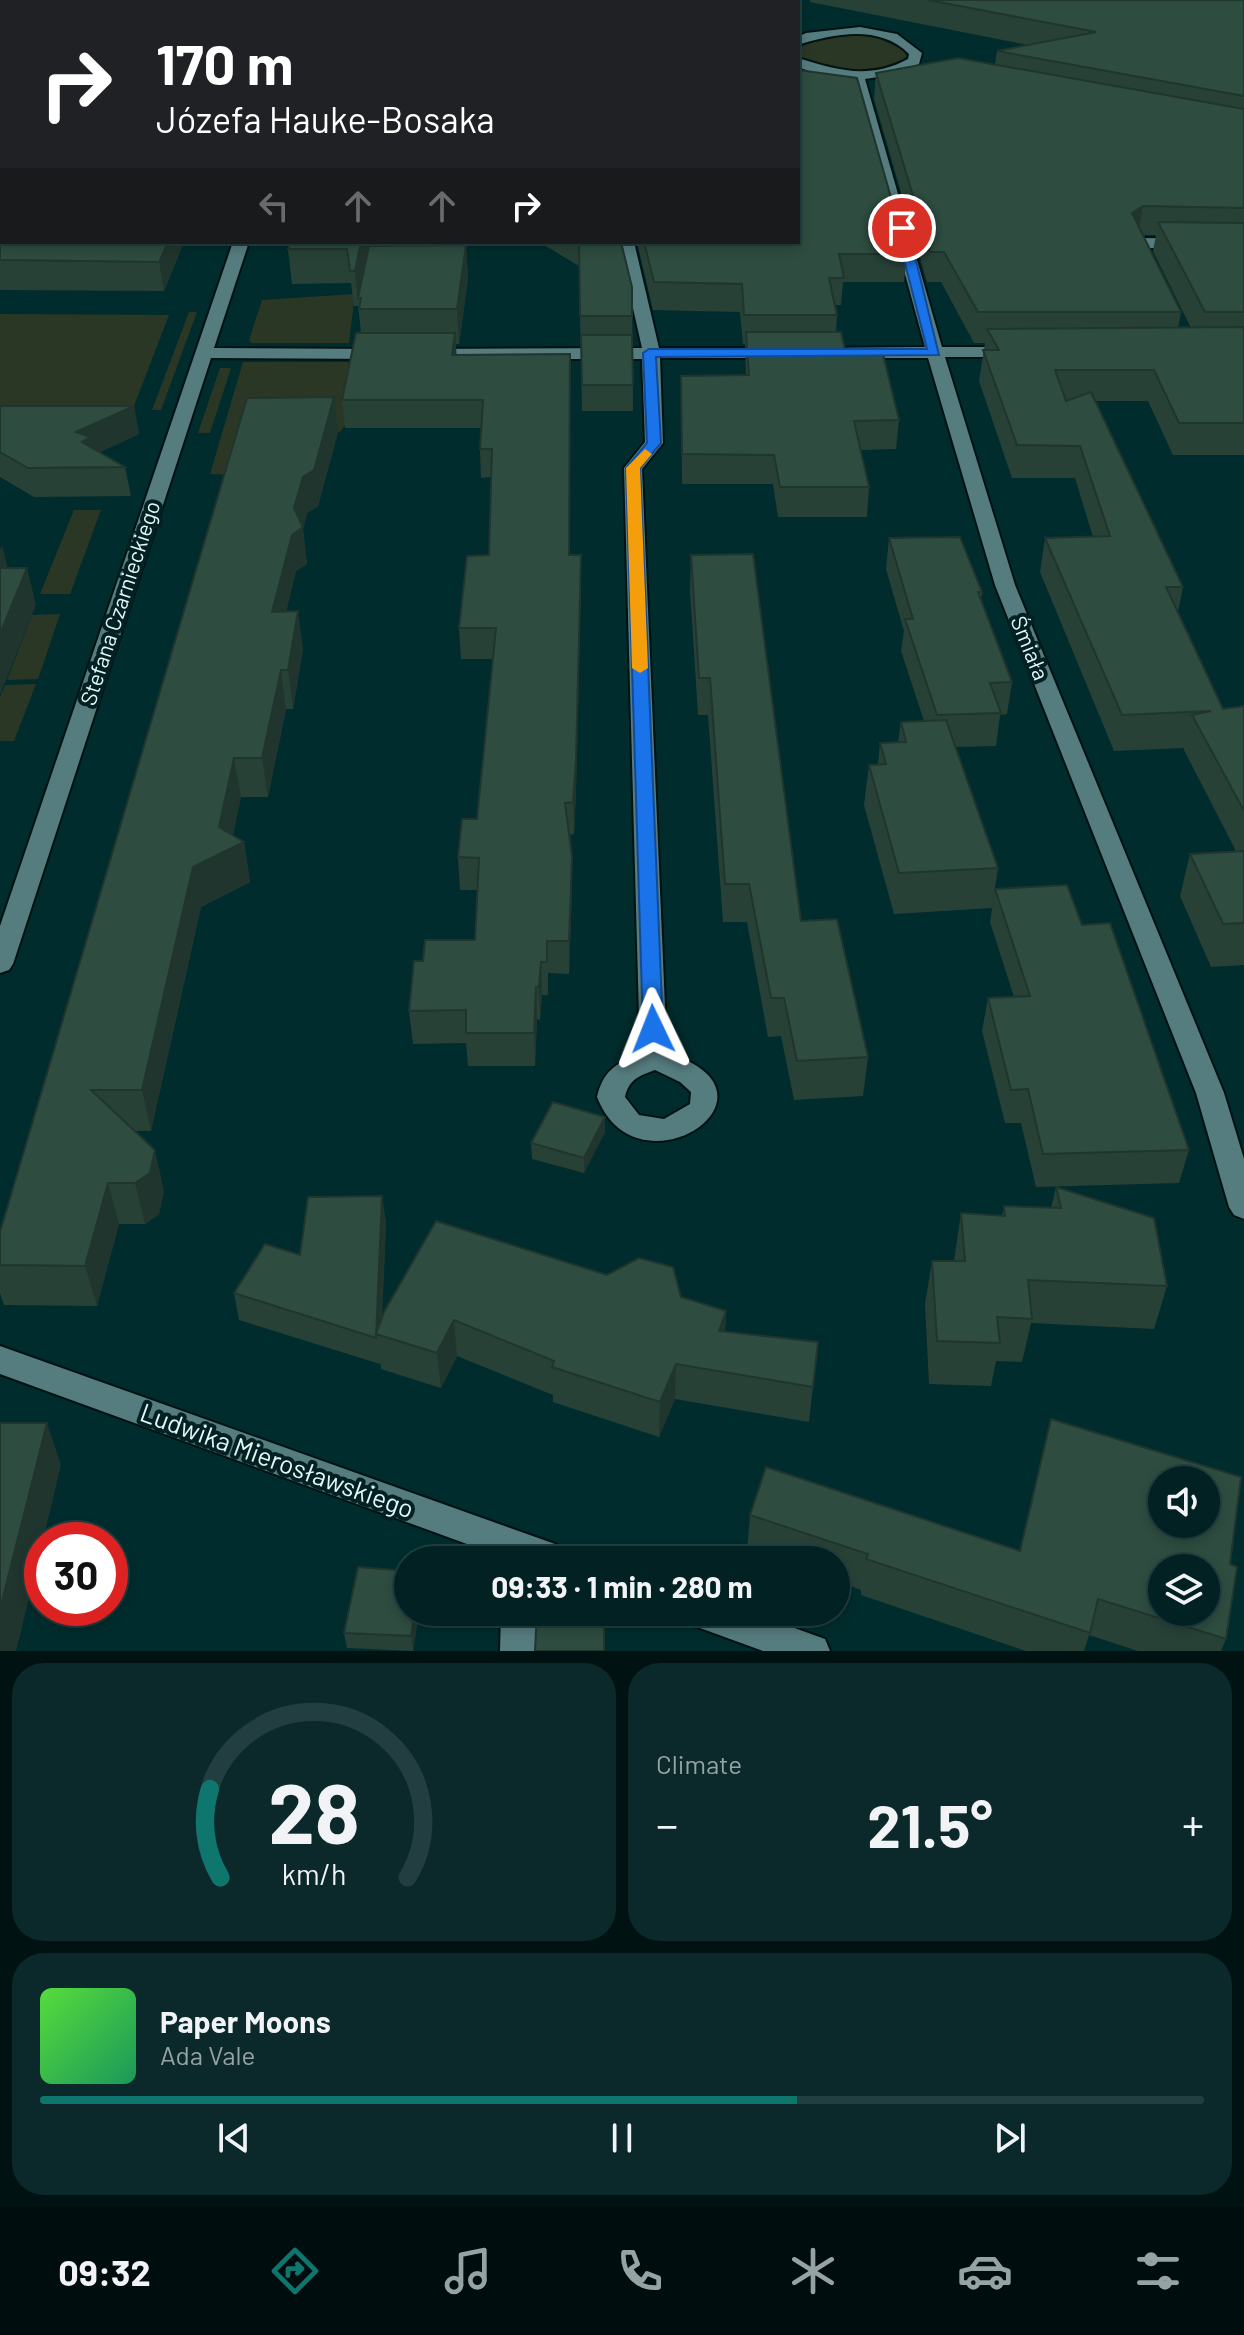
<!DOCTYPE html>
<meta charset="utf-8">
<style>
body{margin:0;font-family:Barlow,sans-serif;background:#0b292a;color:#f1f3f6;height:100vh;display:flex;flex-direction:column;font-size:30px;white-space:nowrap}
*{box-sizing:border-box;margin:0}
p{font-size:26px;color:#96a3a5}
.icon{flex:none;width:44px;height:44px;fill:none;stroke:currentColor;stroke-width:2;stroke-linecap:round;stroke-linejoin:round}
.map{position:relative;height:1651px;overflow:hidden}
.sheet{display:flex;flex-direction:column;gap:12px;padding:12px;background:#011213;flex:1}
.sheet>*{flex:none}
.guide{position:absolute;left:0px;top:0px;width:800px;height:244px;box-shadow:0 4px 12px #0003,0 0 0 2px #233e40;background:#202124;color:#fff;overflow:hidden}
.controls{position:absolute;left:1148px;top:1466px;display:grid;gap:16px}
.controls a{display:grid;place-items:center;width:72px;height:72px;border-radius:50%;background:#012122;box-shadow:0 4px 12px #0003,0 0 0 2px #233e40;font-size:40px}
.speed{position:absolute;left:24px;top:1522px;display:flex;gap:16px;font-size:40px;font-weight:700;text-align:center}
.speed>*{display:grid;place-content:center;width:104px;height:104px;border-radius:50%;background:#012122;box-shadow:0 4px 12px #0003,0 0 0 2px #233e40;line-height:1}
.speed .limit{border:12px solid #d22;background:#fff;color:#111}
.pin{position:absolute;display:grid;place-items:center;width:68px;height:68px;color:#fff;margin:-34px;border:4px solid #fff;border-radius:50%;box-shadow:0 2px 8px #0007}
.me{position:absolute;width:88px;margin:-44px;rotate:358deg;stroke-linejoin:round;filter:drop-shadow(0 0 6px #0008)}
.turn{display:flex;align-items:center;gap:28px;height:168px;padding:0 24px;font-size:36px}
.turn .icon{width:104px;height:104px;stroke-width:2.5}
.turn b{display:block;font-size:56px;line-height:68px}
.lanes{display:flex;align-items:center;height:76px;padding:0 24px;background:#0003;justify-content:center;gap:40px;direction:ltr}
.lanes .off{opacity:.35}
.big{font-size:60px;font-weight:700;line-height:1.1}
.sheet .widget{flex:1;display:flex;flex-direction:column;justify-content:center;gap:12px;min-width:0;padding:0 28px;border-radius:32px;background:#0b292a}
.sheet .dial{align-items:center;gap:0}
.dial svg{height:208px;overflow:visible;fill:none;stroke:#233e40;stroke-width:7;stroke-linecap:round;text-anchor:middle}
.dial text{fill:#f1f3f6;stroke:none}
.song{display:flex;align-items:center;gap:24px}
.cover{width:96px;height:96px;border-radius:12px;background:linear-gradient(135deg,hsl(110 70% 55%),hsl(150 70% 35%))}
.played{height:8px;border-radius:4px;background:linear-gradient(90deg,#0f766e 65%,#233e40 65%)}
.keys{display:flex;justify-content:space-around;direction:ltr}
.heat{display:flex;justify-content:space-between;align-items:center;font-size:44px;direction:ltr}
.sheet .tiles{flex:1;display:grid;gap:12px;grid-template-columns:1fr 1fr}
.widget:last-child{grid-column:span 2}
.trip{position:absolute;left:394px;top:1546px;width:456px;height:80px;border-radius:40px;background:#012122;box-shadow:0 4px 12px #0003,0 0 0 2px #233e40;font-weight:700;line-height:80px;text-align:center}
.menu{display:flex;height:128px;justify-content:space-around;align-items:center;background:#000d0e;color:#96a3a5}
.menu .icon{width:56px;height:56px}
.menu .on{color:#0f766e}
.menu b{font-size:36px;color:#f1f3f6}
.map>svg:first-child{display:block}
.green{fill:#2b3725}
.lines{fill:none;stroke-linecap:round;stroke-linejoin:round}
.minor-casing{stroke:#011213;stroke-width:4}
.major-casing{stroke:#011213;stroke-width:4}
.minor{fill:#557c7e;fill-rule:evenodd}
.major{fill:#479bb8;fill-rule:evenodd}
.wall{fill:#284137;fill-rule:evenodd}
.shaded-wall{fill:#20352d}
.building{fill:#2e4c40;stroke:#20352d;stroke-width:2;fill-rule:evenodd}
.route{fill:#1a73e8;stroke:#114b97;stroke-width:2}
.slow{fill:#f59e0b}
.labels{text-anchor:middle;stroke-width:8;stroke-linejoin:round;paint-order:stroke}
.street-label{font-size:22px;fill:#e2f7f8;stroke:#032122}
.near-street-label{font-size:26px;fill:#e2f7f8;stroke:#032122}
</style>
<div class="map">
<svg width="1244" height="1651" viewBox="0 0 1244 1651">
<rect width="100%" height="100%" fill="#012c2d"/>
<path class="green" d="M843 34 876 37 905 51 906 57C883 81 825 73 800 57L798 50 811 39Z
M355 294 349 343H252L249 340 262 300Z
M189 312H197L161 410H152Z
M0 314 169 315 132 411 0 434Z
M243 362H358L346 424 340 432 250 433 239 475 210 474Z
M220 368H231L210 433H198Z
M74 510H101L70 594H40Z
M60 614 38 679 7 680 32 615Z
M36 684 14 741H0V697L5 685Z"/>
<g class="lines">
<g class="minor-casing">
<path id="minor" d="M247 0H266L246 2Z
M286 0H306L307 2H287Z
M369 0H390L368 2Z
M860 27 897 34 922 53 919 64 892 75 865 79 942 347H1014L1023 352 1014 357H945L1015 585 1224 1093 1244 1159V1219L1234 1215 1229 1207 1196 1093 995 585 928 358H814L805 353 814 348 925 347 852 80 825 77 798 67V58C837 70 869 80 908 59L909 54C879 24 834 34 798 45V37L806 33Z
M1244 239V249L1148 248 1156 263 1148 268 1142 266 1130 243 1138 238Z
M233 242H249L214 348 386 349 395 354 386 359 211 358 13 964 9 970 0 973V926Z
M618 242H634L659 348H778L787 353 778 358H660L663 443 642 469 667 1053C798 1093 637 1201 597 1097 603 1071 616 1063 640 1054L624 468 645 442 642 359H426L417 354 426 349 642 348ZM655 1070 680 1082 691 1092 690 1104 664 1119 639 1115 625 1097C629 1079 639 1076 655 1070Z
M0 1346 555 1544 567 1549 572 1560H511L0 1374Z
M501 1612H537L536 1651H500Z
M684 1612H750L825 1639 830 1651H763L689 1624Z"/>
</g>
<g class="major-casing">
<path id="major" d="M47 0H70L46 2Z
M116 0H138L115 2Z
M0 19H2V27H0Z"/>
</g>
<use href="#minor" class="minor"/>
<use href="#major" class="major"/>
</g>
<path class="wall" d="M810 0H1244V455H1173L1148 401H1095L1183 587 1178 612 1223 709 1244 706V965L1211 967 1180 896 1190 854 1236 851 1184 750V748L1114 751 1040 572 1045 538 1093 537 1075 478H1012L979 381 985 343H974L941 282H927L874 99 876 73 995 64 997 51 1028 45 810 2ZM1143 235H1156L1153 251 1191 328H1178L1181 312Z
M0 201 2 242H184L164 291 0 290Z
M291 242H372V246L466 245 468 279 459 344H456V355L570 382 569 555H581V585L576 792 574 834 569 835 572 888 569 974 548 973V995H542L540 1020 537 1019 535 1066H468L466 1043 413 1044 409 1011 423 961 475 940 478 890H460L458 857 477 819 493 659H461L459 628 489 555 491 477 481 478 480 449 481 428H345L342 400 361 333 358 304V306H354L351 283 292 284 288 249Z
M539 242H621L632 287 633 411H582L579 266Z
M637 242H798L907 254 904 282H843L841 305H835L837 315 836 332 846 354 899 420 896 449 861 450 869 487 867 517H778L773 484H682L681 376 746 375 745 344H743L740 312 653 310Z
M334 397 338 432 318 506 307 513 303 529 307 564 296 571 286 612 303 649 293 709H286L268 797H241L233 835 244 842 250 882 201 907 151 1131H134L164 1191 159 1214 145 1224H119L97 1306 4 1305 0 1293V1232Z
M0 406H134L139 434 100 452 125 467 131 496 34 497 0 477Z
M889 538 982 592 981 599 1012 682 1007 714 1000 715 996 746 956 747 998 868 992 908 894 914 864 805 869 765 878 764 880 743 898 742 901 722 924 721 901 651 904 631 886 569Z
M691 555 801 921 868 1057 863 1096 794 1100 781 1036 768 1037 747 922H723L708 715H698L690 590Z
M995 889 1082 925 1189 1150 1179 1183 1036 1187 1021 1123H1005L982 1031 988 998 1014 997 990 922Z
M605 1117V1132L584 1173 532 1159 531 1143Z
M1056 1187 1167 1286 1154 1329 1031 1323 1022 1362 996 1361 991 1386 929 1384 925 1304 932 1261H954L961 1213 1002 1216 1004 1206 1051 1208Z
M382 1196 386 1223 382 1318 681 1297 726 1311 725 1332 818 1342 809 1422 675 1399 659 1437 553 1402V1395L457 1356 441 1388 381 1369 380 1361V1364L239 1320 234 1293 300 1255Z
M750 1515 1020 1551 1230 1564 1226 1639 1221 1651H1138L1089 1635 1084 1651H1026L861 1595V1590L836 1581V1560H773L747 1551Z
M408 1612H419L413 1651 347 1648 344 1633Z"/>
<path class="shaded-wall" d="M1143 206 1138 235 1132 213Z
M168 242H184L164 291 159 262Z
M361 242H372L360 298H358V306L355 271Z
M466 245 468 279 459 344 457 309Z
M455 333 457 360 452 355Z
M334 397 338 432 318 506 307 513 303 529 307 564 296 571 277 650 272 612 294 508 303 477Z
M134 406 139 434 94 455V467L76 432Z
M2 545 11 582 0 600V550Z
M581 555V585L576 792 574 834 573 802Z
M27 568 36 605 0 695V634Z
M298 611 303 649 293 709 288 670Z
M281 670 286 709 268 797 262 758Z
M234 758 241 797 230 849 244 842 250 882 201 907 151 1131 142 1090 193 867 219 827Z
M572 856V888L569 974V941Z
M541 962 542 995 540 1020 539 987Z
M536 987 537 1019 535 1066 534 1033Z
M605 1117V1132L584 1173V1158Z
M155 1150 164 1191 159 1214 145 1224 135 1183Z
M108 1183 119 1224 97 1306 85 1266Z
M382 1196 386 1223 381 1335 376 1334Z
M726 1311 724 1346 719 1331Z
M454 1320 457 1356 441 1388 437 1353Z
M676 1364 675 1399 659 1437 660 1402Z
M47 1423 61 1465 43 1540H42V1546L16 1651H0V1609Z
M415 1612H419L413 1651 411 1636Z"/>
<path class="building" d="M409 0H523L525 2H409Z
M928 0H1244V96L997 51 1096 32Z
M958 58 1244 109V208L1143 206 1132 213 1181 312H978L944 252H930L876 73Z
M798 70 857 78 907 254H839L844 278H829L837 315H744L742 284 654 282 644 242H798Z
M0 201H2V242H168L159 262 0 260Z
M1158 222 1244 223V312H1205Z
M291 242H361L355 271H350L347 249H288Z
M579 242H621L632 287V316H580Z
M466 245 457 309H359L361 298H358L369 246Z
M1244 327V423H1179L1154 370H1055L1066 401 1091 392 1183 587H1166L1223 709 1244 706V811L1192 715 1211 711 1122 715 1045 538 1110 536 1080 446 1017 445 983 350H999L987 329Z
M746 332H841L846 354H883L899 420 854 421 869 487H780L774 455 682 454 681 376 749 375Z
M356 333H455L452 355 570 354 569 555H581L576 761 573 802 565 803 572 856 569 941H547V962H541L539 987H536L534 1033H466V1010L409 1011 414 961H423L425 940H475L479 858 458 857 462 819H477L496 628H459L467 556 489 555 492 449H480L483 400H342Z
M581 335H632L633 385H582Z
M334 397 314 470 303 477 294 508 303 527 292 535 272 612 298 611 288 670H281L262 758H234L219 827 244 842 193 867 142 1090H91L155 1150 150 1173 135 1183H108L85 1266 0 1265V1232L247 398Z
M0 406H134L76 432 90 437 82 442 125 467 28 468 0 452Z
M960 537 982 592H978L1012 682 990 683 1001 713 937 715 905 619H913L889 538Z
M753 554 801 921 837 919 868 1057 797 1061 784 998H771L749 884H725L710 678H699L691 555Z
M0 568H27L0 634Z
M946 720 998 868 899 873 869 765 886 764 880 743 906 742 901 722Z
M1244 851V923L1223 924 1190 854Z
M1067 885 1082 925 1110 923 1189 1150 1043 1154 1028 1089 1011 1090 988 998 1030 996 995 889Z
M553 1102 605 1117 584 1158 531 1143Z
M1056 1187 1154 1218 1167 1286 1028 1280 1032 1319 997 1317 1000 1343 937 1341 932 1261H965L961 1213 1005 1216 1004 1206 1061 1208Z
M382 1196 376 1338 234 1293 265 1244 300 1255 308 1197Z
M436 1221 607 1275 639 1258 673 1267 681 1297 726 1311 719 1331 818 1342 813 1387 676 1364 660 1402 552 1367 554 1361 454 1320 437 1353 376 1334 384 1312Z
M1051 1419 1241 1477 1230 1564 1237 1567 1226 1639 1098 1599 1090 1633 866 1559 868 1554 750 1515 766 1467 1020 1551ZM1162 1480H1206V1524H1162ZM1162 1568H1206V1612H1162Z
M0 1423H47L0 1609Z
M358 1567 408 1571V1612H415L411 1636 344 1633Z
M537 1612H604V1651H535Z"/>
<path class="route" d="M902 225 908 228 939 355 656 357 661 443 640 468 663 1029 653 1036 646 1034 643 1029 626 468 647 443 643 353 649 349H927L896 228Z"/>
<path class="slow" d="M645 449 652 454 640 468 648 668 640 673 632 668 626 468Z"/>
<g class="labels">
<g class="street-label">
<text transform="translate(120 603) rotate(-72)" y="8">Stefana Czarnieckiego</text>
<text transform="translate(1030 648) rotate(68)" y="8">Śmiała</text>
</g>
<g class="near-street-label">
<text transform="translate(277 1461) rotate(20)" y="9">Ludwika Mierosławskiego</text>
</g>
</g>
</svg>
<div class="controls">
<a><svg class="icon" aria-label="sound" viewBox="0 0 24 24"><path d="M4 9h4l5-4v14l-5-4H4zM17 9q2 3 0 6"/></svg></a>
<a><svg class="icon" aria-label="layers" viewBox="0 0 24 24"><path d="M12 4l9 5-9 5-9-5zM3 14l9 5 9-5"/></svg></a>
</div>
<div class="speed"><div class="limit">30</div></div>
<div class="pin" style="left:902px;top:228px;background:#d93025"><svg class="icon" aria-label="arrive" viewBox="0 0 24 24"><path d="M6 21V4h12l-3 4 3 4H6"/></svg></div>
<svg class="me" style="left:653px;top:1029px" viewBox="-20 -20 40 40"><path d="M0-17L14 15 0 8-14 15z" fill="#1a73e8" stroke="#fff" stroke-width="4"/></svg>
<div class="trip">09:33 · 1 min · 280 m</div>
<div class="guide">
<div class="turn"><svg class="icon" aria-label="right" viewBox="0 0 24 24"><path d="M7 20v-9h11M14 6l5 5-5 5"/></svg><div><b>170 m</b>Józefa Hauke-Bosaka</div></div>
<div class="lanes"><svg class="icon off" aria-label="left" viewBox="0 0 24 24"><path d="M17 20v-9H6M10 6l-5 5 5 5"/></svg><svg class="icon off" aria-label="ahead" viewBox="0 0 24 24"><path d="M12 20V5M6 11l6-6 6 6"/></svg><svg class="icon off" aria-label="ahead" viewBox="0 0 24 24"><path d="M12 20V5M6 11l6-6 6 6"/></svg><svg class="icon" aria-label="right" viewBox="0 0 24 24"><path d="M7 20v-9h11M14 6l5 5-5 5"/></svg></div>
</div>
</div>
<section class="sheet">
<div class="tiles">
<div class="widget dial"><svg viewBox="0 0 100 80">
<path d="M14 69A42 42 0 1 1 86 69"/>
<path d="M14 69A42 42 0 0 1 10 35" stroke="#0f766e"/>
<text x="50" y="56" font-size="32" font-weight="700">28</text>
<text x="50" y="72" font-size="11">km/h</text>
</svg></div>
<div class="widget"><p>Climate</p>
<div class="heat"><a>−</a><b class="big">21.5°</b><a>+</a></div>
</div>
<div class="widget">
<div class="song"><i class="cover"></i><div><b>Paper Moons</b><p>Ada Vale</p></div></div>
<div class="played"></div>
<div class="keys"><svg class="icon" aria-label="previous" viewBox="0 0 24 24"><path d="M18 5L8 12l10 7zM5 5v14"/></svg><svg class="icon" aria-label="pause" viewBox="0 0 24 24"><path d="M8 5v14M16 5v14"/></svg><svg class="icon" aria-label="next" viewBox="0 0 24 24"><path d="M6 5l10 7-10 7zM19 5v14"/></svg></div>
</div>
</div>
</section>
<nav class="menu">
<b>09:32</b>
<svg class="icon on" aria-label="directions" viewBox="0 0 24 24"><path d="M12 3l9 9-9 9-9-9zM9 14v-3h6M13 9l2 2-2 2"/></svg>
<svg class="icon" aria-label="music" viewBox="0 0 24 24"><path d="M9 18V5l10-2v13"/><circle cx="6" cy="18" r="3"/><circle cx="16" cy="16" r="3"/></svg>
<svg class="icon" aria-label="phone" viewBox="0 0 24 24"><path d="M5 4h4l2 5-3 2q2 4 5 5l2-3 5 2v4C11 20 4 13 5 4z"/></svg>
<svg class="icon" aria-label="climate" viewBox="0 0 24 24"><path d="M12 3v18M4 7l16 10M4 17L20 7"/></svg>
<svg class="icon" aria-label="car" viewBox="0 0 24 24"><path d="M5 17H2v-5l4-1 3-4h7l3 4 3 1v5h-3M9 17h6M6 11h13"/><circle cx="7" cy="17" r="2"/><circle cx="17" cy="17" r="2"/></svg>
<svg class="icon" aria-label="filters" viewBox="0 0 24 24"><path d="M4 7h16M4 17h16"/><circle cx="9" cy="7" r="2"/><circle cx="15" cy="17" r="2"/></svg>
</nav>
